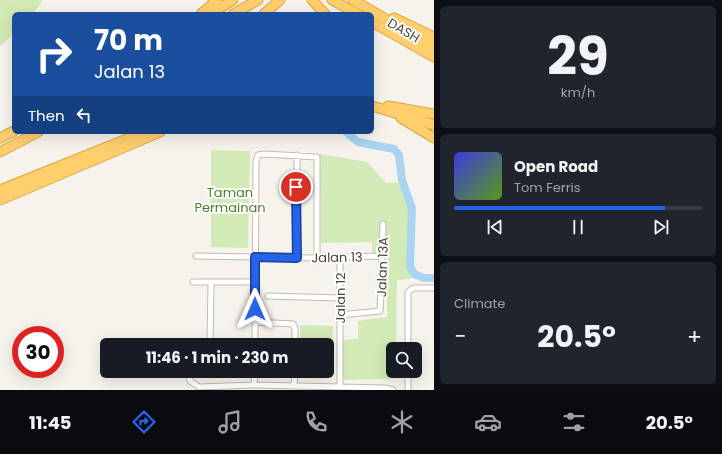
<!DOCTYPE html>
<meta charset="utf-8">
<style>
body{margin:0;font-family:Poppins,sans-serif;background:#20242c;color:#f1f3f6;height:100vh;display:flex;flex-direction:column;font-size:15px;white-space:nowrap}
*{box-sizing:border-box;margin:0}
p{font-size:13px;color:#9ea1a6}
.icon{flex:none;width:22px;height:22px;fill:none;stroke:currentColor;stroke-width:2;stroke-linecap:round;stroke-linejoin:round}
.map{position:relative;flex:1;overflow:hidden}
.details{display:flex;flex-direction:column;gap:6px;padding:6px;background:#0d0f14;width:288px}
.details>*{flex:none}
.top-card{position:absolute;left:12px;top:12px;width:362px;height:122px;border-radius:6px;box-shadow:0 4px 16px #0002;background:#1a4fa0;color:#fff;overflow:hidden}
.tools{position:absolute;left:386px;top:342px;display:grid;gap:8px}
.tools a{display:grid;place-items:center;width:36px;height:36px;border-radius:6px;background:#171b24;box-shadow:0 4px 16px #0002;font-size:20px}
.speed{position:absolute;left:12px;top:326px;display:flex;gap:8px;font-size:20px;font-weight:700;text-align:center}
.speed>*{display:grid;place-content:center;width:52px;height:52px;border-radius:50%;background:#171b24;box-shadow:0 4px 16px #0002;line-height:1}
.speed .limit{border:6px solid #d22;background:#fff;color:#111}
.pin{position:absolute;display:grid;place-items:center;width:34px;height:34px;color:#fff;margin:-17px;border:2px solid #fff;border-radius:50%;box-shadow:0 1px 4px #0007}
.me{position:absolute;width:44px;margin:-22px;rotate:0deg;stroke-linejoin:round;filter:drop-shadow(0 0 3px #0008)}
.turn{display:flex;align-items:center;gap:14px;height:84px;padding:0 16px;font-size:18px}
.turn .icon{width:52px;height:52px;stroke-width:2.5}
.turn b{display:block;font-size:28px;line-height:34px}
.then{display:flex;align-items:center;height:38px;padding:0 16px;background:#0003;gap:8px;font-size:15px}
.big{font-size:30px;font-weight:700;line-height:1.1}
.details .card{flex:1;display:flex;flex-direction:column;justify-content:center;gap:6px;min-width:0;padding:0 14px;border-radius:6px;background:#20242c}
.details .dial{align-items:center;gap:0}
.dial b{font-size:52px;line-height:1}
.song{display:flex;align-items:center;gap:12px}
.cover{width:48px;height:48px;border-radius:6px;background:linear-gradient(135deg,hsl(240 70% 55%),hsl(90 70% 35%))}
.played{height:4px;border-radius:2px;background:linear-gradient(90deg,#2563eb 85%,#363941 85%)}
.keys{display:flex;justify-content:space-around;direction:ltr}
.heat{display:flex;justify-content:space-between;align-items:center;font-size:22px;direction:ltr}
.trip{position:absolute;left:100px;top:338px;width:234px;height:40px;border-radius:6px;background:#171b24;box-shadow:0 4px 16px #0002;font-weight:700;line-height:40px;text-align:center}
.menu{display:flex;height:64px;justify-content:space-around;align-items:center;background:#090b0e;color:#9ea1a6}
.menu .icon{width:28px;height:28px}
.menu .current{color:#2563eb}
.menu b{font-size:18px;color:#f1f3f6}
main{display:flex;flex:1;min-height:0}
.map>svg:first-child{display:block}
.green{fill:#d2eab5}
.lines{fill:none;stroke-linecap:round;stroke-linejoin:round}
.river{stroke:#a9d4f2;stroke-width:8}
.street-casing{stroke:#c2bbae;stroke-width:7}
.highway-casing{stroke:#e0a43c;stroke-width:11}
.street{stroke:#fff;stroke-width:5}
.highway{stroke:#ffcf6e;stroke-width:9}
.route-casing{stroke:#184099;stroke-width:10}
.route{stroke:#2563eb;stroke-width:7}
.labels{text-anchor:middle;stroke-width:4;stroke-linejoin:round;paint-order:stroke}
.street-label{font-size:13px;fill:#4b4439;stroke:#fff}
.park-label{font-size:13px;fill:#4a7f2a;stroke:#fff}
</style>
<main>
<div class="map">
<svg width="434" height="390" viewBox="0 0 434 390">
<rect width="100%" height="100%" fill="#f6f3ec"/>
<path class="green" d="M0 0H43L33 14H14V34L0 46Z
M211 150 250 151 248 248 211 247Z
M320 154 367 162 386 183 401 182 409 210 410 279 397 280 396 349H393V371H395V379L342 380 343 340 358 339V321L387 317V254H372V242L321 243Z
M300 325 333 326 332 377H299V371H327V345H300Z"/>
<g class="lines">
<path class="river" d="M346 132 358 142 394 149 399 155 402 180 412 208 410 266 414 274 424 278H434"/>
<g class="street-casing">
<path id="street" d="M297 155V258
M196 256 317 258 381 256
M193 282H255
M268 296 340 298
M340 315 380 311 383 224
M255 322 293 324 295 329V345
M210 344 211 282
M190 345H237
M255 345 256 161 258 155 264 154 317 157V258
M408 349V292L413 288H434
M189 371 190 381 199 387 254 385 385 388 393 390
M254 385 255 371
M294 386 295 371
M340 387V257
M408 390V371"/>
</g>
<g class="highway-casing">
<path id="highway" d="M312 0 325 14
M332 0 358 14
M353 0 434 47
M201 14 217 0
M210 14 233 0
M233 14 258 0
M264 14 280 0
M394 18 434 37
M372 22 434 57
M372 106 434 125
M388 106 434 114
M401 118 434 138
M0 138 14 131
M0 152 38 132
M0 190 144 132
M0 200 160 132"/>
</g>
<use href="#street" class="street"/>
<use href="#highway" class="highway"/>
</g>
<g class="lines">
<g class="route-casing">
<path id="route" d="M255 309V257L297 258 296 187"/>
</g>
<use href="#route" class="route"/>
</g>
<g class="labels">
<g class="street-label">
<text transform="translate(404 30) rotate(31)" y="5">DASH</text>
<text transform="translate(337 257) rotate(-1)" y="5">Jalan 13</text>
<text transform="translate(382 267) rotate(-88)" y="5">Jalan 13A</text>
<text transform="translate(340 298) rotate(-90)" y="5">Jalan 12</text>
</g>
<g class="park-label">
<text x="230" y="197">Taman<tspan x="230" dy="15">Permainan</tspan></text>
</g>
</g>
</svg>
<div class="tools">
<a><svg class="icon" aria-label="search" viewBox="0 0 24 24"><circle cx="10" cy="10" r="6"/><path d="M15 15l6 6"/></svg></a>
</div>
<div class="speed"><div class="limit">30</div></div>
<div class="pin" style="left:296px;top:187px;background:#d93025"><svg class="icon" aria-label="arrive" viewBox="0 0 24 24"><path d="M6 21V4h12l-3 4 3 4H6"/></svg></div>
<svg class="me" style="left:255px;top:309px" viewBox="-20 -20 40 40"><path d="M0-17L14 15 0 8-14 15z" fill="#2563eb" stroke="#fff" stroke-width="4"/></svg>
<div class="trip">11:46 · 1 min · 230 m</div>
<div class="top-card">
<div class="turn"><svg class="icon" aria-label="right" viewBox="0 0 24 24"><path d="M7 20v-9h11M14 6l5 5-5 5"/></svg><div><b>70 m</b>Jalan 13</div></div>
<div class="then">Then<svg class="icon" aria-label="left" viewBox="0 0 24 24"><path d="M17 20v-9H6M10 6l-5 5 5 5"/></svg></div>
</div>
</div>
<section class="details">
<div class="card dial"><b>29</b><p>km/h</p></div>
<div class="card">
<div class="song"><i class="cover"></i><div><b>Open Road</b><p>Tom Ferris</p></div></div>
<div class="played"></div>
<div class="keys"><svg class="icon" aria-label="previous" viewBox="0 0 24 24"><path d="M18 5L8 12l10 7zM5 5v14"/></svg><svg class="icon" aria-label="pause" viewBox="0 0 24 24"><path d="M8 5v14M16 5v14"/></svg><svg class="icon" aria-label="next" viewBox="0 0 24 24"><path d="M6 5l10 7-10 7zM19 5v14"/></svg></div>
</div>
<div class="card"><p>Climate</p>
<div class="heat"><a>−</a><b class="big">20.5°</b><a>+</a></div>
</div>
</section>
</main>
<nav class="menu">
<b>11:45</b>
<svg class="icon current" aria-label="directions" viewBox="0 0 24 24"><path d="M12 3l9 9-9 9-9-9zM9 14v-3h6M13 9l2 2-2 2"/></svg>
<svg class="icon" aria-label="music" viewBox="0 0 24 24"><path d="M9 18V5l10-2v13"/><circle cx="6" cy="18" r="3"/><circle cx="16" cy="16" r="3"/></svg>
<svg class="icon" aria-label="phone" viewBox="0 0 24 24"><path d="M5 4h4l2 5-3 2q2 4 5 5l2-3 5 2v4C11 20 4 13 5 4z"/></svg>
<svg class="icon" aria-label="climate" viewBox="0 0 24 24"><path d="M12 3v18M4 7l16 10M4 17L20 7"/></svg>
<svg class="icon" aria-label="car" viewBox="0 0 24 24"><path d="M5 17H2v-5l4-1 3-4h7l3 4 3 1v5h-3M9 17h6M6 11h13"/><circle cx="7" cy="17" r="2"/><circle cx="17" cy="17" r="2"/></svg>
<svg class="icon" aria-label="filters" viewBox="0 0 24 24"><path d="M4 7h16M4 17h16"/><circle cx="9" cy="7" r="2"/><circle cx="15" cy="17" r="2"/></svg>
<b>20.5°</b>
</nav>
